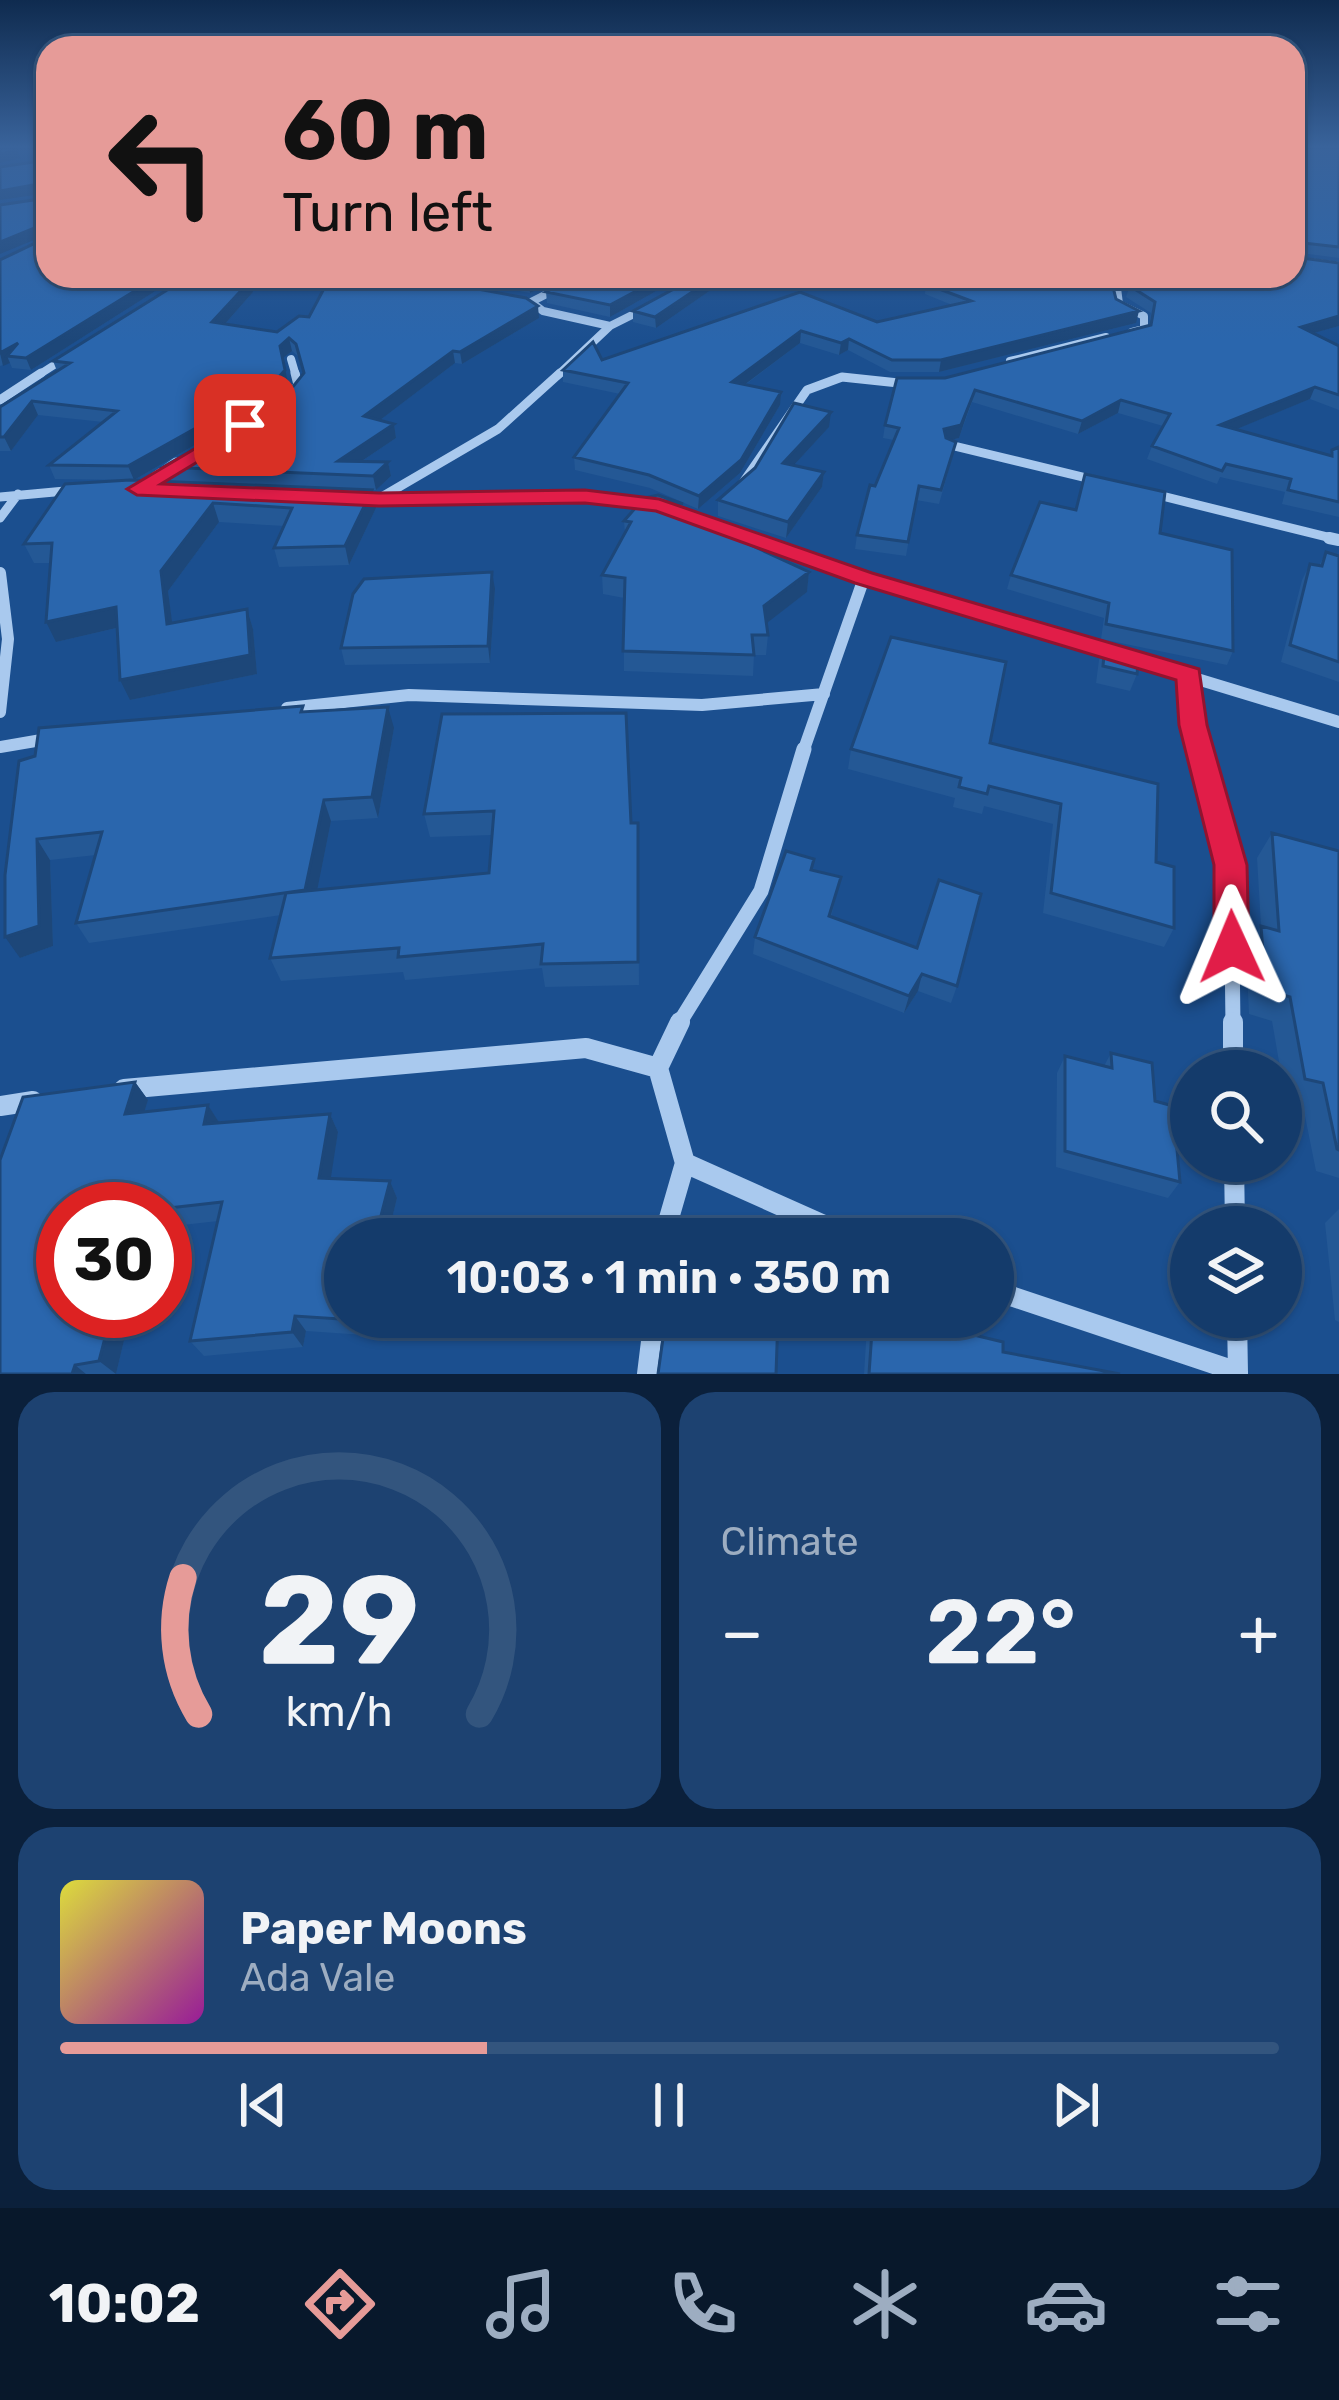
<!DOCTYPE html>
<meta charset="utf-8">
<style>
body{margin:0;font-family:Rubik,sans-serif;background:#1d4271;color:#f1f3f6;height:100vh;display:flex;flex-direction:column;font-size:45px;white-space:nowrap}
*{box-sizing:border-box;margin:0}
p{font-size:39px;color:#9dadc1}
.icon{flex:none;width:66px;height:66px;fill:none;stroke:currentColor;stroke-width:2;stroke-linecap:round;stroke-linejoin:round}
.map{position:relative;height:1374px;overflow:hidden}
.side{display:flex;flex-direction:column;gap:18px;padding:18px;background:#0b203b;flex:1}
.side>*{flex:none}
.banner{position:absolute;left:36px;top:36px;width:1269px;height:252px;border-radius:36px;box-shadow:0 3px 9px #0004,0 0 0 3px #33557e;background:#e69b98;color:#111;overflow:hidden}
.buttons{position:absolute;left:1170px;top:1050px;display:grid;gap:24px}
.buttons a{display:grid;place-items:center;width:132px;height:132px;border-radius:50%;background:#143b6b;box-shadow:0 3px 9px #0004,0 0 0 3px #33557e;font-size:60px}
.speed{position:absolute;left:36px;top:1182px;display:flex;gap:24px;font-size:60px;font-weight:700;text-align:center}
.speed>*{display:grid;place-content:center;width:156px;height:156px;border-radius:50%;background:#143b6b;box-shadow:0 3px 9px #0004,0 0 0 3px #33557e;line-height:1}
.speed .limit{border:18px solid #d22;background:#fff;color:#111}
.pin{position:absolute;display:grid;place-items:center;width:102px;height:102px;color:#fff;margin:-51px;border-radius:24px;box-shadow:0 6px 18px #0006}
.me{position:absolute;width:132px;margin:-66px;rotate:359deg;stroke-linejoin:round;filter:drop-shadow(0 0 9px #0008)}
.turn{display:flex;align-items:center;gap:42px;height:252px;padding:0 48px;font-size:54px}
.turn .icon{width:156px;height:156px;stroke-width:2.5}
.turn b{display:block;font-size:84px;line-height:102px}
.big{font-size:90px;font-weight:600;line-height:1.1}
.side .card{flex:1;display:flex;flex-direction:column;justify-content:center;gap:18px;min-width:0;padding:0 42px;border-radius:36px;background:#1d4271}
.side .dial{align-items:center;gap:0}
.dial svg{height:312px;overflow:visible;fill:none;stroke:#33557e;stroke-width:7;stroke-linecap:round;text-anchor:middle}
.dial text{fill:#f1f3f6;stroke:none}
.song{display:flex;align-items:center;gap:36px}
.cover{width:144px;height:144px;border-radius:18px;background:linear-gradient(135deg,hsl(60 70% 55%),hsl(300 70% 35%))}
.played{height:12px;border-radius:6px;background:linear-gradient(90deg,#e69b98 35%,#33557e 35%)}
.keys{display:flex;justify-content:space-around;direction:ltr}
.heat{display:flex;justify-content:space-between;align-items:center;font-size:66px;direction:ltr}
.side .tiles{flex:1;display:grid;gap:18px;grid-template-columns:1fr 1fr}
.card:last-child{grid-column:span 2}
.trip{position:absolute;left:324px;top:1218px;width:690px;height:120px;border-radius:60px;background:#143b6b;box-shadow:0 3px 9px #0004,0 0 0 3px #33557e;font-weight:600;line-height:120px;text-align:center}
.tabs{display:flex;height:192px;justify-content:space-around;align-items:center;background:#08182b;color:#9dadc1}
.tabs .icon{width:84px;height:84px}
.tabs .current{color:#e69b98}
.tabs b{font-size:54px;color:#f1f3f6}
.map>svg:first-child{display:block}
.lines{fill:none;stroke-linecap:round;stroke-linejoin:round}
.street-far4{stroke:#a9c9ee;stroke-width:8}
.street-far3{stroke:#a9c9ee;stroke-width:9}
.street-far2{stroke:#a9c9ee;stroke-width:12}
.street-far1{stroke:#a9c9ee;stroke-width:15}
.street{stroke:#a9c9ee;stroke-width:20}
.wall{fill:#245895;fill-rule:evenodd}
.shaded-wall{fill:#1d4779}
.building{fill:#2a66ad;stroke:#1d4779;stroke-width:3}
.route{fill:#e11d48;stroke:#92132f;stroke-width:3}
</style>
<div class="map">
<svg width="1339" height="1374" viewBox="0 0 1339 1374">
<rect width="100%" height="100%" fill="#1b4f8f"/>
<g class="lines">
<path class="street-far4" d="M1293 260 1339 266
M1084 276 1117 288 1119 304 1144 316V329L1132 332
M236 288 341 281
M174 291 192 276
M610 326 646 308
M291 359 296 376
M1010 361 1106 337
M37 376 65 358
M557 376 610 326 543 311 531 302 582 276"/>
<path class="street-far3" d="M291 394 298 385 295 373
M0 400 41 373
M950 445 1095 480
M742 484 807 390 842 377 908 384
M138 488 176 462
M1150 493 1339 540
M0 497 76 490
M361 498 585 497 660 505 759 541
M380 498 498 429 560 373
M0 518 18 494"/>
<path class="street-far2" d="M751 538 864 578 1339 722
M1329 538 1339 540
M0 573 8 639 0 712
M1189 675 1200 752
M287 708 409 695 702 705 824 694
M0 747 53 738
M803 752 864 578"/>
<path class="street-far1" d="M1199 749 1231 865 1233 1025
M678 1025 761 891 804 749"/>
<path class="street" d="M1233 1022V1071
M124 1089 586 1048 658 1068
M0 1106 33 1101
M1234 1161 1235 1227
M685 1163 855 1239
M663 1239 685 1163 658 1068 680 1022
M993 1290 1238 1372
M1237 1317 1238 1374
M647 1374 654 1317"/>
</g>
<path class="wall" d="M36 148H48V157Z
M1293 148H1339V258L1293 252Z
M1295 257 1339 263V326L1314 333 1339 346V410L1310 399 1236 429 1330 455 1332 450 1339 447V517L1282 504 1285 492 1220 477 1217 484 1147 459 1152 446 1163 426 1118 413 1078 434 972 402 959 438 950 440 953 455 939 504 916 500 906 556 855 549 857 535 894 440 883 438 885 425 945 378 1149 326 1151 313 1126 297 1130 286Z
M0 260 48 276H179L31 370 12 368 10 363 0 366Z
M438 276H567L530 293Z
M577 276H683L610 317 547 303 546 292Z
M698 276H731L656 328 633 322V311Z
M926 284 1116 299 1136 323 939 372H890L848 350 839 355 800 343 745 385 780 405 740 473 698 509 650 488 575 470 574 457 620 394 563 382V370L602 360 800 292 877 322 952 305 925 294Z
M253 292 225 324 277 332 539 318 462 364 455 363 380 420 394 424 396 438 362 461 388 462 391 476 376 490H372L376 508 349 565 279 567 274 548 284 526 219 522 168 591 172 623 247 609 253 629 257 674 130 700 117 628 56 642 50 563H34L24 544 126 480 55 479 49 465 103 422 38 415 11 451H0V407L57 371 53 361ZM292 351 299 357 303 373 283 399 163 467 168 481 134 480 274 399 288 383 283 358Z
M829 427 794 465 824 472 822 487 786 538 718 516V500Z
M644 498 683 504V514L809 572 807 592 766 623 768 635 766 655H754L753 676 624 671V598L603 594 602 575 625 534 624 521Z
M1160 533 1233 651 1227 665 1101 639 1104 618 1007 589 1011 575Z
M1326 552 1339 556V682L1281 662 1302 580 1310 564 1319 566Z
M495 589 490 663 345 665 341 648Z
M1105 643 1137 674 1130 691 1096 683 1099 660Z
M304 712 394 728 378 818 331 821 317 890 489 873 492 835 430 837 424 814 442 714 631 823H638L639 985 545 987 542 968 405 980 403 972 281 981 270 958 281 915 89 943 76 923 96 855 50 860 53 946 20 958 19 761Z
M990 743 1156 862 1174 928 1164 947 1043 913 1053 824 984 806 982 814 953 807 955 798 848 769 851 749Z
M1272 833 1339 851V1178L1316 1171 1303 1106 1286 1102 1272 1021 1249 1014 1246 950 1261 926 1257 858Z
M813 870 841 877 831 917 957 986 951 1003 918 991 904 1013 753 954 755 937Z
M1111 1053 1155 1101 1180 1182 1168 1198 1056 1167 1057 1073 1065 1056 1104 1066Z
M135 1082 148 1100 144 1112 208 1105 219 1123 330 1114 338 1132 330 1179 390 1181 397 1198 387 1239H345V1317H368L364 1335 306 1331 303 1347 204 1356 190 1341 218 1221 165 1227V1209H63V1311H131L116 1374H0V1160L23 1097Z
M1339 1209V1322L1335 1320 1325 1223Z
M871 1317H899L1003 1352 1120 1374H864L867 1327Z"/>
<path class="shaded-wall" d="M17 150 20 158 0 163V154Z
M45 183 48 193 0 200V191Z
M42 225 46 235 0 254V242Z
M159 276H179L31 370 26 358Z
M543 276H567L530 293 529 283Z
M664 276H683L610 317V305Z
M716 276H731L656 328 655 317Z
M250 281 253 292 216 334 212 322Z
M538 306 539 318 462 364 460 352Z
M1139 311 1136 323 939 372 941 360Z
M1339 316V326L1296 338 1301 327Z
M801 331 800 343 732 394V382Z
M289 338 292 351 283 358 288 383 274 399 134 480 128 466Z
M849 339 848 350 839 355 841 343Z
M18 343 7 356 10 363 3 366 0 353Z
M453 351 455 363 367 430 364 416Z
M1315 387 1310 399 1215 438 1220 425Z
M975 390 959 438 942 442 944 429Z
M781 392 780 405 740 473 698 509 699 496Z
M1121 400 1118 413 1078 434 1082 421Z
M32 401 38 415 11 451 4 437Z
M831 412 829 427 782 478 783 463Z
M394 424 396 438 341 475 338 461Z
M388 462 391 476 376 490 373 476Z
M824 472 822 487 786 538 788 522Z
M372 490 376 508 349 565 345 546Z
M213 503 219 522 168 591 175 644 167 624 161 571Z
M492 572 495 589 490 663 488 646Z
M809 572 807 592 763 626 764 606Z
M116 607 125 626 56 642 46 622Z
M247 609 253 629 257 674 130 700 120 680Z
M388 707 394 728 378 818 372 797Z
M324 800 331 821 313 911 305 890Z
M37 839 50 860 53 946 20 958 5 937Z
M922 974 918 991 904 1013 909 996Z
M135 1082 148 1100 138 1132 125 1114Z
M208 1105 220 1124H204Z
M330 1114 338 1132 328 1196 319 1178Z
M390 1181 397 1198 387 1239H375Z
M112 1311H131L116 1374 99 1361Z
M295 1316 306 1331 303 1347 292 1332Z
M356 1317H368L364 1335 355 1320Z
M75 1365 86 1374H72Z"/>
<path class="building" d="M0 148H13L17 150 0 154Z
M1293 148H1339V247L1295 242 1293 244Z
M47 160 48 187 45 183 0 191V167Z
M48 195V228L42 225 0 242V205L46 198Z
M48 237V276H159L26 358 7 356 18 343 0 353V260Z
M1293 255 1295 257 1339 263V316L1301 327 1339 346V395L1315 387 1220 425 1332 456V450L1339 447V502L1288 490 1291 479 1226 464 1222 471 1152 446 1170 414 1121 400 1082 421 975 390 961 425 944 429 946 438 956 442 941 490 919 486 908 542 857 535 870 485 875 486 899 428 885 425 897 378H945L1151 325 1155 302 1130 286 1170 276H1293Z
M494 276H543L529 283Z
M577 276H664L610 305 546 292Z
M698 276H716L655 317 633 311Z
M958 276H1093L1112 283 1116 299 1139 311 941 360H892L849 339 841 343 801 331 732 382 781 392 741 460 699 496 649 475 574 457 628 383 563 370 593 342 602 360 800 292 877 322 971 301 926 284Z
M418 278 526 298 538 306 460 352 453 351 364 416 394 424 338 461 388 462 373 476 163 467 283 399 304 373 296 344 289 338 280 346 285 370 271 386 128 466 49 465 117 411 32 401 4 437H0V407L70 363 53 361 180 282 250 281 212 322 277 332 299 316 309 317 329 279Z
M794 403 831 412 783 463 824 472 788 522 718 500 755 468Z
M1085 474 1165 492 1160 533 1232 550 1233 651 1106 624 1109 603 1011 575 1040 502 1076 510Z
M130 480 372 490 345 546 274 548 292 508 213 503 161 571 167 624 247 609 250 655 120 680 116 607 46 622 52 543 24 544 65 484Z
M658 495 683 504 651 499 809 572 764 606 768 635H752L754 655 623 651 625 578 602 575 631 522 624 521 644 498Z
M1326 552 1339 556V662L1290 645 1310 564 1322 566Z
M492 572 488 646 341 648 353 594 364 579Z
M891 637 1006 662 990 743 1158 784 1156 862 1174 867V928L1051 893 1061 804 989 786 987 794 959 787 961 778 851 749Z
M1105 643 1139 653 1137 674 1103 666Z
M303 706 301 712 388 707 372 797 324 800 305 890 76 923 102 832 37 839 39 926 5 937V875L19 761 35 756 39 728Z
M626 713 631 823H638V962L541 964 543 944 398 957 399 948 270 958 286 893 489 873 494 811 424 814 442 714Z
M1272 833 1339 851V1150L1337 1149 1323 1083 1305 1079 1290 997 1266 990 1261 926 1279 931Z
M786 851 814 859 811 870 841 877 829 916 917 948 939 880 981 894 957 986 922 974 909 996 755 937Z
M1111 1053 1152 1063 1155 1101 1173 1106 1180 1182 1065 1151V1056L1112 1068Z
M135 1082 125 1114 208 1105 204 1124 330 1114 319 1178 390 1181 375 1239H345V1317H356L355 1320 295 1316 292 1332 190 1341 222 1202 160 1209H63V1311H112L99 1361 75 1365 72 1374H0V1160L23 1097Z
M666 1317H778L776 1374H658Z
M873 1317H899L1003 1342V1352L1120 1374H869Z"/>
<linearGradient id="sky" x2="0" y2="1"><stop stop-color="#0f2b4f"/><stop offset="0.43" stop-color="#39639b"/><stop offset="1" stop-color="#39639b" stop-opacity="0"/></linearGradient>
<rect width="1339" height="341" fill="url(#sky)"/>
<path class="route" d="M245 419 252 421V429L161 484 379 493 585 490 659 499 872 573 1199 669 1207 725 1247 865 1249 947 1244 958 1232 962 1219 958 1214 947V865L1179 725 1176 680 855 583 656 511 585 503 379 506 137 495 127 489Z"/>
</svg>
<div class="buttons">
<a><svg class="icon" aria-label="search" viewBox="0 0 24 24"><circle cx="10" cy="10" r="6"/><path d="M15 15l6 6"/></svg></a>
<a><svg class="icon" aria-label="layers" viewBox="0 0 24 24"><path d="M12 4l9 5-9 5-9-5zM3 14l9 5 9-5"/></svg></a>
</div>
<div class="speed"><div class="limit">30</div></div>
<div class="pin" style="left:245px;top:425px;background:#d93025"><svg class="icon" aria-label="arrive" viewBox="0 0 24 24"><path d="M6 21V4h12l-3 4 3 4H6"/></svg></div>
<svg class="me" style="left:1232px;top:947px" viewBox="-20 -20 40 40"><path d="M0-17L14 15 0 8-14 15z" fill="#e11d48" stroke="#fff" stroke-width="4"/></svg>
<div class="trip">10:03 · 1 min · 350 m</div>
<div class="banner">
<div class="turn"><svg class="icon" aria-label="left" viewBox="0 0 24 24"><path d="M17 20v-9H6M10 6l-5 5 5 5"/></svg><div><b>60 m</b>Turn left</div></div>
</div>
</div>
<section class="side">
<div class="tiles">
<div class="card dial"><svg viewBox="0 0 100 80">
<path d="M14 69A42 42 0 1 1 86 69"/>
<path d="M14 69A42 42 0 0 1 10 34" stroke="#e69b98"/>
<text x="50" y="56" font-size="32" font-weight="700">29</text>
<text x="50" y="72" font-size="11">km/h</text>
</svg></div>
<div class="card"><p>Climate</p>
<div class="heat"><a>−</a><b class="big">22°</b><a>+</a></div>
</div>
<div class="card">
<div class="song"><i class="cover"></i><div><b>Paper Moons</b><p>Ada Vale</p></div></div>
<div class="played"></div>
<div class="keys"><svg class="icon" aria-label="previous" viewBox="0 0 24 24"><path d="M18 5L8 12l10 7zM5 5v14"/></svg><svg class="icon" aria-label="pause" viewBox="0 0 24 24"><path d="M8 5v14M16 5v14"/></svg><svg class="icon" aria-label="next" viewBox="0 0 24 24"><path d="M6 5l10 7-10 7zM19 5v14"/></svg></div>
</div>
</div>
</section>
<nav class="tabs">
<b>10:02</b>
<svg class="icon current" aria-label="directions" viewBox="0 0 24 24"><path d="M12 3l9 9-9 9-9-9zM9 14v-3h6M13 9l2 2-2 2"/></svg>
<svg class="icon" aria-label="music" viewBox="0 0 24 24"><path d="M9 18V5l10-2v13"/><circle cx="6" cy="18" r="3"/><circle cx="16" cy="16" r="3"/></svg>
<svg class="icon" aria-label="phone" viewBox="0 0 24 24"><path d="M5 4h4l2 5-3 2q2 4 5 5l2-3 5 2v4C11 20 4 13 5 4z"/></svg>
<svg class="icon" aria-label="climate" viewBox="0 0 24 24"><path d="M12 3v18M4 7l16 10M4 17L20 7"/></svg>
<svg class="icon" aria-label="car" viewBox="0 0 24 24"><path d="M5 17H2v-5l4-1 3-4h7l3 4 3 1v5h-3M9 17h6M6 11h13"/><circle cx="7" cy="17" r="2"/><circle cx="17" cy="17" r="2"/></svg>
<svg class="icon" aria-label="filters" viewBox="0 0 24 24"><path d="M4 7h16M4 17h16"/><circle cx="9" cy="7" r="2"/><circle cx="15" cy="17" r="2"/></svg>
</nav>
